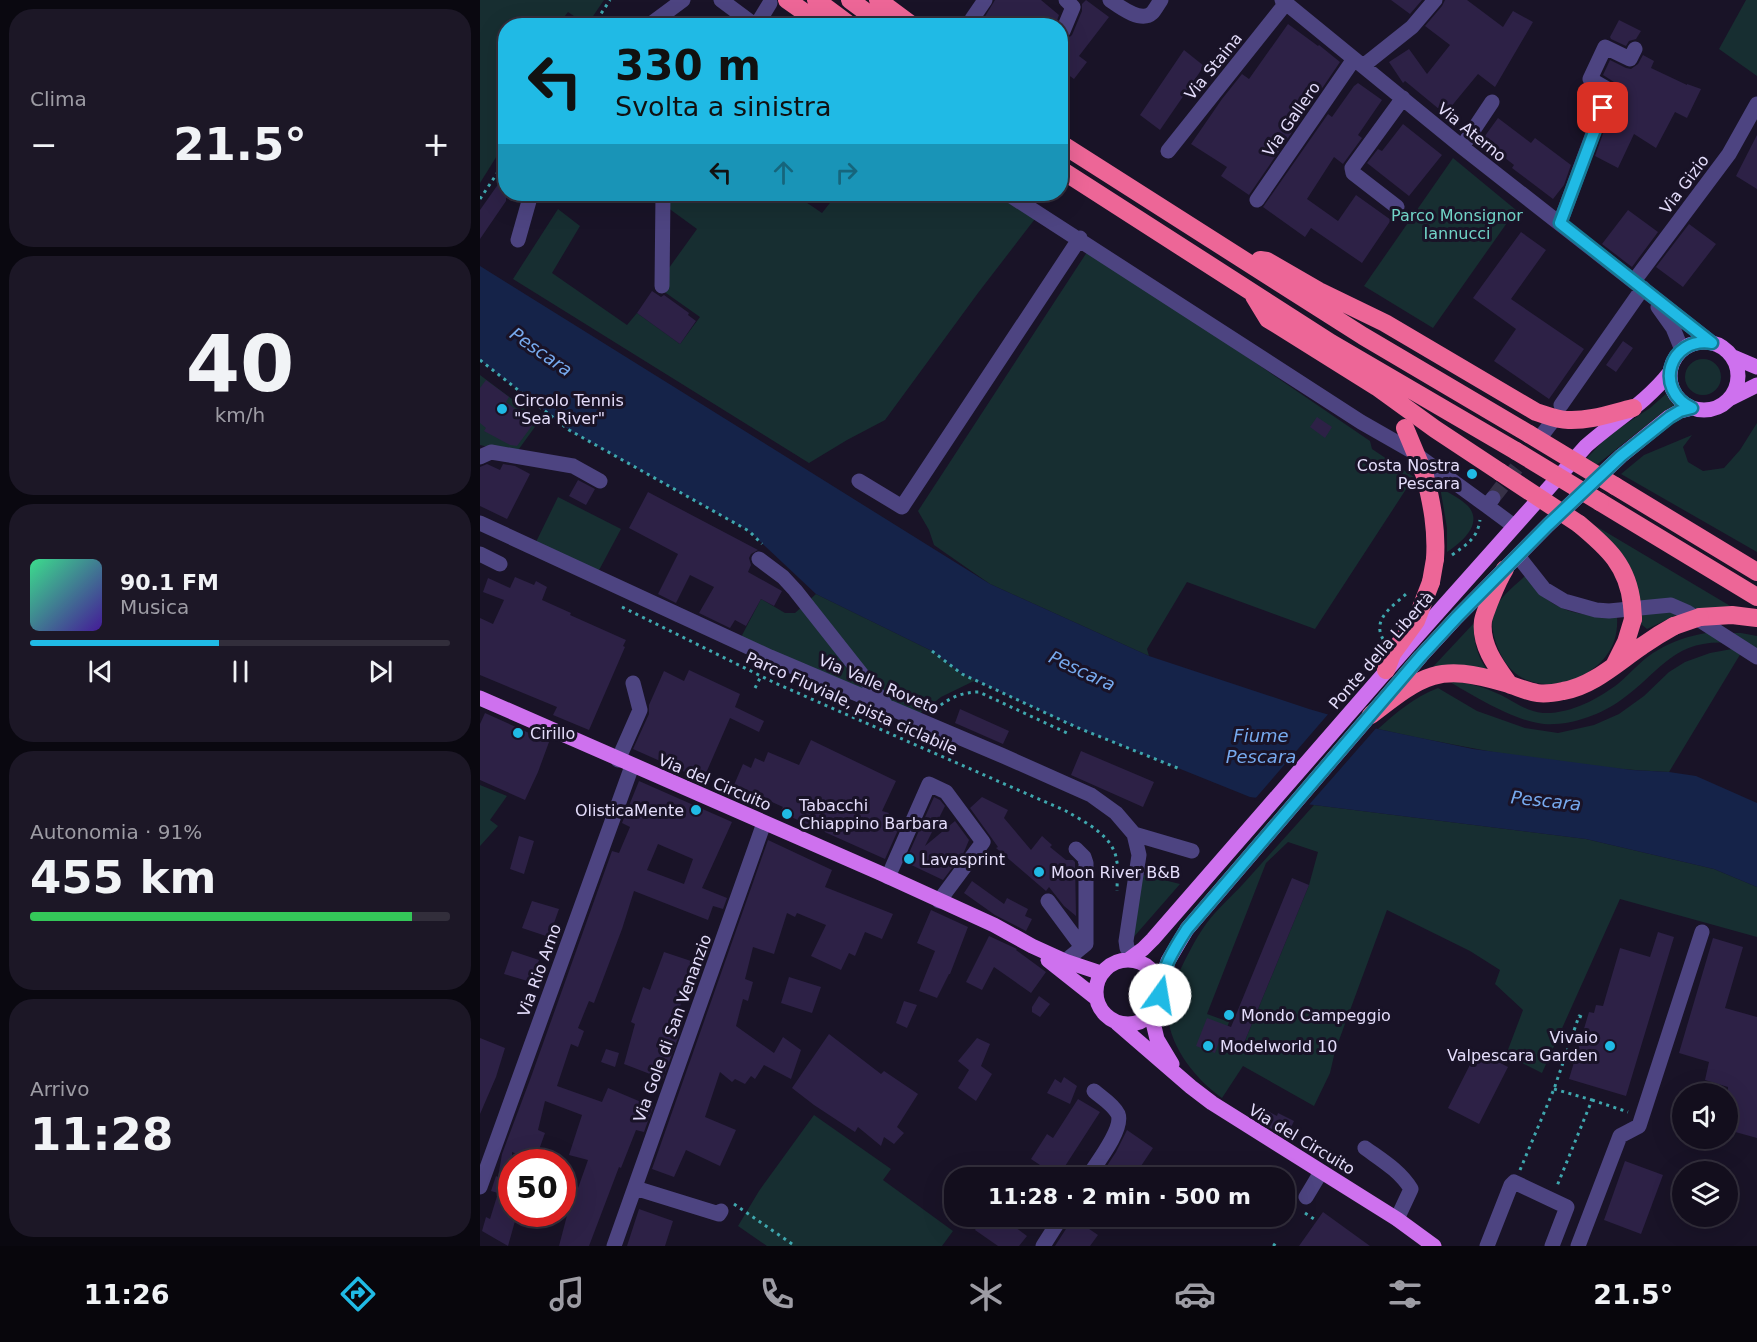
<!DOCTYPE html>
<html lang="it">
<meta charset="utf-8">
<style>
body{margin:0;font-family:"DejaVu Sans",sans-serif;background:#1c1726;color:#f1f3f6;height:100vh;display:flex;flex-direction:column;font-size:22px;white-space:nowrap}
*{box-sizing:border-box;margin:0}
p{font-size:20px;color:#9d9ca4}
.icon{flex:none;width:33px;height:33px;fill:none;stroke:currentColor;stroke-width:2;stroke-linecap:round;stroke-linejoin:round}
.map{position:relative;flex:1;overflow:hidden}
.sheet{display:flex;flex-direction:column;gap:9px;padding:9px;background:#0a0810;width:480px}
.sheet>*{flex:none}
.banner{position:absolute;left:18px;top:18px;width:570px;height:183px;border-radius:24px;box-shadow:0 6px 24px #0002,0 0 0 2px #322e3b;background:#20bae5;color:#111;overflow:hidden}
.fabs{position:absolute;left:1192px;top:1083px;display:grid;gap:12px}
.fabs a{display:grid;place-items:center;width:66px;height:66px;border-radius:50%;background:#130e1d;box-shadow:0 6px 24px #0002,0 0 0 2px #322e3b;font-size:30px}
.speed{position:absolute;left:18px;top:1149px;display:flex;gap:12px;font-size:30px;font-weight:700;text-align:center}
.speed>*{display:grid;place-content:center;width:78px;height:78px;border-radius:50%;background:#130e1d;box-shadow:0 6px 24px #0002,0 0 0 2px #322e3b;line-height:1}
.speed .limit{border:9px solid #d22;background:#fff;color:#111}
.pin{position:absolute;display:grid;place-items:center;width:51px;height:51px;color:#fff;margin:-26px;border-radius:12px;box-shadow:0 3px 9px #0006}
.me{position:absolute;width:66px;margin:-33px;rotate:13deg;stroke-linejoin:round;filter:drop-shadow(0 0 4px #0008)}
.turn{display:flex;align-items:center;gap:21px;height:126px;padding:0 18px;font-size:27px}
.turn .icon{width:78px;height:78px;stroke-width:2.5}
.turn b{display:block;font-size:42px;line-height:51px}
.lanes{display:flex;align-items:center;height:57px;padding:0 18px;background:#0003;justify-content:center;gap:30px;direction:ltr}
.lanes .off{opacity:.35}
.big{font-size:45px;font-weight:800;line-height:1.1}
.sheet .widget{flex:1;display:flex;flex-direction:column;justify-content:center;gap:9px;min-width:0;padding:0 21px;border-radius:24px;background:#1c1726}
.sheet .dial{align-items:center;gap:0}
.dial b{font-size:78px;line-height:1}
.song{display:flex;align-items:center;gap:18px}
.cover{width:72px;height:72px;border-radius:9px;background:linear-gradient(135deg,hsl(150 70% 55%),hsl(260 70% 35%))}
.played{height:6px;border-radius:3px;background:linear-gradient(90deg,#20bae5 45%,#322e3b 45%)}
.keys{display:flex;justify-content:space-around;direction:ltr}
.heat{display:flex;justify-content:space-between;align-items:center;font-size:33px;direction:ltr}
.charge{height:9px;border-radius:4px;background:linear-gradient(90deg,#34c759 91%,#322e3b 0)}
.trip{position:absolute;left:464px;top:1167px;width:351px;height:60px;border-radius:24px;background:#130e1d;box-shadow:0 6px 24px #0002,0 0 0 2px #322e3b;font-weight:800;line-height:60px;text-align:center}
.dock{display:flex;height:96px;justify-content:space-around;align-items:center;background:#08060c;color:#9d9ca4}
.dock .icon{width:42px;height:42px}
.dock .selected{color:#20bae5}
.dock b{font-size:27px;color:#f1f3f6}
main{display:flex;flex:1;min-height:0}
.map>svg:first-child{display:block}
.green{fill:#172e31;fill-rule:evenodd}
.water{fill:#152349}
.pier{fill:#191327}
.building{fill:#2d2146;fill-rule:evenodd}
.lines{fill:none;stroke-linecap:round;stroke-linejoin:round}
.minor-tunnel{stroke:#373147;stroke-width:15;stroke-dasharray:15 8;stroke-linecap:butt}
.path{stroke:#3fa7ae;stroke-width:3;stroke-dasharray:3 4.5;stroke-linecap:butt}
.minor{stroke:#4d4481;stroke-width:15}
.major{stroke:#ce71ee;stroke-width:15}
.highway{stroke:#ed6697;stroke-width:18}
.highway-bridge{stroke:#ed6697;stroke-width:18}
.route-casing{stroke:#157995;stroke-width:15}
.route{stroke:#20bae5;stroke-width:10}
.poi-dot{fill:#20bae5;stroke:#191327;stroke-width:2}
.labels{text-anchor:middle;stroke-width:6;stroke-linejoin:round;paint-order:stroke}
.street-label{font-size:16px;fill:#e4ddfb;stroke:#191327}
.park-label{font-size:16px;fill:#71d4c7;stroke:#191327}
.poi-label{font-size:16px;fill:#e4ddfb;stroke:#191327;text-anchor:start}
.water-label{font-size:18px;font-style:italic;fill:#77aaef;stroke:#191327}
</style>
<main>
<section class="sheet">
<div class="widget"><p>Clima</p>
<div class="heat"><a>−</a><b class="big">21.5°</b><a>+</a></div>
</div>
<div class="widget dial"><b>40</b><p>km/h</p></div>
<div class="widget">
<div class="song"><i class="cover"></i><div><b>90.1 FM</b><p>Musica</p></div></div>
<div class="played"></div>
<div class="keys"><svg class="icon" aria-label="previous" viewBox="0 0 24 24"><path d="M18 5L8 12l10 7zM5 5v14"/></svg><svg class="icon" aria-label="pause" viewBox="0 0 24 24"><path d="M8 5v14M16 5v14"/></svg><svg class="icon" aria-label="next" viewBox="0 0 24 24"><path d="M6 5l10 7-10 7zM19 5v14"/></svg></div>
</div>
<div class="widget"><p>Autonomia · 91%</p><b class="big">455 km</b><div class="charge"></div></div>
<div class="widget"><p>Arrivo</p><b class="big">11:28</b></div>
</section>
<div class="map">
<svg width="1277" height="1246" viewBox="0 0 1277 1246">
<rect width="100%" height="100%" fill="#191327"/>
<path class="green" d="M0 0H124L107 25 88 12 78 25 26 26 25 143 0 183Z
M1266 0H1277V76L1239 49Z
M973 158 1036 210 953 328 884 286Z
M169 194H314L342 213 357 194H524L558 215 498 293 405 420 367 440 329 463 33 279 78 209 100 226 72 273 147 325 157 313 200 344 220 317 176 286 217 229Z
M609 249 890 441 892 449 934 477 835 629 707 582 667 649 669 656 510 584 454 545 449 530 438 511Z
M1205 377a18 18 0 1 1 36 0a18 18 0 1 1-36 0Z
M0 375 60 420 36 453 0 445Z
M1187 393 1191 401 1197 407 1185 411 1115 466 1105 460 1128 436 1170 408Z
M1277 423V552L1141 474 1164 455 1212 435 1203 447 1208 462 1223 471 1244 468 1260 450Z
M960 487C968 493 980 498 988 506 1004 524 981 543 967 552V528Z
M78 497 141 529 118 572 56 542Z
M1104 519 1252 607 1199 614 1167 629 1156 620V606Z
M1047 574C1054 582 1060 594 1068 600 1088 615 1113 616 1137 617 1138 630 1135 645 1126 656 1108 680 1067 694 1039 676 1028 669 1020 655 1016 643 1012 631 1010 619 1016 607 1022 595 1037 584 1047 574Z
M336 594 452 651 482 674 496 680 461 697 437 716 259 641 281 599 305 613H315Z
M994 623C993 642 998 658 1009 673L950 670Z
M1226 633H1261L1277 636V649C1268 645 1260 644 1251 643 1193 638 1181 672 1141 700 1121 715 1089 726 1064 724 1034 721 994 696 968 681 987 682 1004 687 1021 695 1035 702 1047 712 1063 713 1091 714 1118 699 1139 683 1152 672 1163 658 1178 650 1193 641 1209 636 1226 633Z
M1252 649 1261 653 1189 772C1091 768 994 750 898 729 916 713 934 697 958 688L997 711 1045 728 1078 733 1114 725 1139 714 1164 696 1189 672 1205 662 1230 653Z
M0 785 27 796 10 820 18 826 0 846Z
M834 805 1106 839 1234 869 1277 887V937L1140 899 1062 1073 1026 1055 1043 1010 1015 984 1020 970 990 951 907 910 855 1051 850 1073 834 1106 763 1066 742 1098C716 1080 687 1044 688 1011 688 989 713 942 726 924 737 909 751 897 764 883 787 857 811 831 834 805ZM808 842 838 852 829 885 762 1048 743 1040 749 1022 727 1014 786 863Z
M660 874 700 884 652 939Z
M334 1115 411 1169 403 1180 473 1231 462 1246H287L258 1226 279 1191Z"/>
<path class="water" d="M0 266 510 584 669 656 829 709 898 729 993 749 1152 770 1189 772 1216 776 1277 803V887L1234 869 1106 839 770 797 596 727 482 674 452 651 336 594 269 531 89 430 0 360Z"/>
<path class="pier" d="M850 712 898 726 827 807 774 800Z"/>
<path class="building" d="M515 0H561L579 15 575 26H513L504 18Z
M606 0 629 17 599 56 607 62 594 79 580 69V45L592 35 602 11V4Z
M911 0H942L930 14Z
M965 0H987L1023 27 1033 11 1053 22 1015 87 998 74 965 114 925 81 923 83 909 62 929 49 947 74 970 45 945 26 962 6Z
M1139 20 1161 31 1156 39 1149 41 1146 46 1131 39 1130 37Z
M808 24 838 46 839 45 860 62 843 87 836 94 831 102 832 103 769 195 741 176 747 167 711 144 742 99 762 74 769 79Z
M704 50 724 66 680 130 660 115Z
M1163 55 1174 61 1171 68 1207 85V84L1221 89 1207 118 1195 112 1176 148 1154 134 1138 168 1115 156 1139 89 1134 82 1123 75 1130 60 1146 68 1151 69 1158 64Z
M878 83 902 100 878 135 882 138 863 164 854 157 827 199 858 221 876 195 911 220 882 263 831 228 825 237 783 207 848 114 852 117 874 86Z
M1018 118 1051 143 1055 138 1091 165 1084 185 1073 199 1032 168 1034 165 1002 140Z
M923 124 962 155 929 196 887 163 898 149 902 151Z
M1277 135V189L1256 176Z
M26 173V201L0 239V210Z
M1148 210 1178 232 1152 267 1122 244Z
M1209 224 1236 244 1203 287 1176 267Z
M1041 232 1066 250 1031 299 1104 349 1069 399 1014 361 1036 329 993 298Z
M172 291 181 297 184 295 209 313 208 315 216 321 200 344 157 313Z
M1143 341 1153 348 1136 372 1126 365Z
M6 380 29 397 26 402 54 423 37 446 30 445 4 431 6 428 0 423V388Z
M837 417 852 427 845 438 830 427Z
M7 464 20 470 23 464 35 466 50 474 27 519 0 506V467Z
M98 480 115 489 106 505 89 496Z
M168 492 278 550 271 554 269 558 271 565 268 572 302 591 294 606 281 599 266 626 255 620 250 628 219 613 234 587 210 575 196 603 178 594 198 554 149 528Z
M35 577 54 585 56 581 67 587 62 600 91 613 90 615 146 640 143 646 145 647 109 730 73 715 77 707 0 675V618L13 624 24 600 3 592 8 578 30 588Z
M209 670 260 694 255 707 284 721 279 732 250 718 223 780 153 749 169 714V705L184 671 204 681Z
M480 709 529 731 523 744 475 723Z
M5 713 69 742 58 772 45 800 0 780V724Z
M331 740 416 781 402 811 409 813 404 824 418 830 405 859 300 812 303 807 254 785 263 764 271 768 275 758 284 762 288 752 319 765Z
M601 751 674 782 663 807 591 775Z
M159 781 252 822 222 888 247 898 243 909 233 906 228 920 154 891 142 929 114 1003 109 1001 98 1028 104 1031 98 1047 91 1044 77 1086 122 1102 128 1088 173 1107 164 1132 156 1130 141 1168 139 1167 109 1246H79L90 1204 92 1205 108 1160 89 1155 102 1115 65 1101 58 1130 65 1133 55 1161 32 1152V1214H37L28 1246 2 1231 6 1217 10 1219 18 1193 11 1191 16 1176 18 1177 22 1154 51 1077 132 851 139 853 150 827 142 823ZM178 844 213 859 204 884 167 870Z
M454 797 460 800 465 806 445 846 475 821 489 840 484 852 463 880 425 862Z
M502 797 528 810 524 818 551 850 562 836 572 845 570 847 586 860H593L595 862 596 916 584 906 569 887 566 891 516 848 518 847 490 808Z
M39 836 54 841 44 874 30 869Z
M288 840 352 870 345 887 413 914 402 939 385 932 375 956 369 953 361 970 331 956 346 925 317 913 315 917 307 913 294 954 273 947 265 979 273 982 268 1001 263 999 256 1026 294 1053 303 1037 321 1050 311 1079 284 1065 275 1079 271 1076 265 1084 255 1079 252 1082 240 1072 225 1117 256 1130 249 1146 240 1166 206 1150 194 1177 172 1169Z
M812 878 829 885 762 1048 740 1039 735 1053 716 1046 727 1018 751 1027Z
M492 881 524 904 527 898 548 909 545 916 552 919 546 931 515 915 484 893Z
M52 901 79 909 69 937 42 928Z
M451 910 488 927 470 974H469L457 998 439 991 455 951 437 943Z
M1178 932 1194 937 1146 1096 1089 1079 1109 1012 1114 1013 1116 1005 1123 1006 1140 948 1170 957Z
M509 936 537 949 536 950 566 972 551 993 514 967 502 990 486 982Z
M1233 938 1263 947 1245 1008 1277 1017V1138L1248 1130V1087L1225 1080 1229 1062 1199 1053Z
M32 951 59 960 51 982 24 974Z
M184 952 214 962 192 1032 199 1035 183 1079 144 1064 155 1024 151 1022 163 987 170 990Z
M309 977 341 987 332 1013 301 1003Z
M559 996 570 1004 560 1017 552 1012V1007Z
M424 1001 437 1005 427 1028 416 1023Z
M349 1034 401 1074 404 1071 438 1094 417 1127 424 1133 414 1144 404 1137 401 1146 378 1127 375 1132 334 1105 312 1088Z
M0 1038 25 1048 16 1077 0 1114Z
M497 1038 510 1044 501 1066 512 1074 496 1101 478 1088 489 1070 478 1061Z
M126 1049 139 1053 135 1067 121 1062Z
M997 1051 1028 1067 999 1124 968 1108Z
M584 1077 597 1086 590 1104 567 1093 575 1079 581 1083Z
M598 1099 620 1112 578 1177 551 1159 567 1134 573 1138Z
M777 1105 797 1116 798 1113 814 1121 806 1138 771 1116Z
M647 1130 673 1148 653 1178H619L636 1152Z
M1145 1161 1183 1175 1161 1234 1124 1220Z
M159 1209 193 1221 185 1246H147Z
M843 1212 890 1246H819Z
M504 1216H520L547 1236 539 1246H518L495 1230Z
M593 1218 618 1235 610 1246H575Z"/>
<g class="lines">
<path class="minor-tunnel" d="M1013 498 1062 435"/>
<path class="path" d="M296 20 305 26
M113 26 130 0
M0 199 26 160
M0 360 89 430 269 531 282 544
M972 555C987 544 997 539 1000 520
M142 607 295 683 586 811C606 823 635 836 637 863 638 872 637 882 637 891
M903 639C891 618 915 605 928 592
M452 651 482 674 596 727 700 769
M275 688 281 676
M455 710C468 698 482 692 499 692L587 733
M1074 1089 1112 1100 1077 1186
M1112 1100 1148 1112
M1040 1170 1074 1089 1099 1016 1104 1018
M804 1198 812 1204
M254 1204 315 1246
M825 1213 837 1221
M793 1244 796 1246"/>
<path class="minor" d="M241 0 276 26
M630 0C640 7 661 23 672 13 675 10 678 4 681 0
M802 0 982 147 1232 343
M492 19 505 0
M168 26 203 0
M276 26 290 3
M583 31 593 7 586 0
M883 66 932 27 955 0
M982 147 1012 102
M688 151 806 3
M528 194 881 422 930 450 1007 506
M777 200 874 59
M917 207 873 173 872 168 923 98
M1080 223 1129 90 1110 79 1125 47 1150 59 1155 49
M38 240 51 194
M1154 281 1249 154 1277 104
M182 286 183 194
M1178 307 1193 328 1202 350
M1081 405 1163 288
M1062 435 1075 418
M0 457 11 452 93 466 120 481
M379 481 422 507 600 238
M1013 498 1007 506 1034 526
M0 523 290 657 521 755 611 795 636 813 654 834 659 855 646 941 647 948 658 961
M0 554 20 564
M1038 556 1064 589 1084 601 1116 610 1129 611 1191 605 1207 612 1277 657
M279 559 303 577 315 590 405 704
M138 760 160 710 153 683
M654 834 712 851
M408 877 449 784 466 792 503 842 459 901
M568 901 602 947
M590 957 606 944V863L604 857 596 849
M885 1148C903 1161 920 1171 931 1189L917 1219
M607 1178C616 1164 644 1129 638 1114 633 1104 622 1098 614 1091
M0 1187 152 766
M155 1188 239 1214 241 1211
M826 1197 841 1172
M134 1246 284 823
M563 1246 582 1216
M1007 1246 1031 1185 1034 1182 1087 1207 1072 1246
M1098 1246 1140 1136 1159 1126 1222 932"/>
<path class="major" d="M1190 376a34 34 0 1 1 68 0a34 34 0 1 1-68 0Z
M1253 357 1277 367
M1251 398 1277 385
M0 698 400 873 514 925 552 946 585 961 621 973
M616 992a32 32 0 1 1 64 0a32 32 0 1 1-64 0Z
M568 960 616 998
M648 960 663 949 673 939 928 646 1106 446C1134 421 1167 402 1190 372
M680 987 688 961 707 929 941 656 977 617 1068 525 1141 456 1189 417 1200 411 1212 408
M671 1014 677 1039 692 1064
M637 1023 711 1087 732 1103 917 1219 954 1246"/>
<path class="highway" d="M307 0 344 26
M336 0 371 26
M370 0 405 26
M398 0 433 26
M580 143 883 336 1049 434
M580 169 851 343 1036 451
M780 260 787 261 839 291 905 323 1056 412C1066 415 1077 420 1088 420 1110 421 1132 413 1153 408
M774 296 788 319 897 387 955 429 1020 472
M945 476C952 504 957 530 955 559
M1135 486 1277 572
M1120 502 1277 597
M1099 524C1128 548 1148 566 1152 605
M1025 569C1018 580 1014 591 1009 603 1007 609 1004 615 1003 621 1000 645 1016 666 1029 684
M1220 617 1252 615 1277 618
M1135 664 1146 642 1153 619
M906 670 912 654 936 621 951 582
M891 715C944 674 958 663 1025 683 1050 691 1055 697 1083 691 1113 686 1138 662 1162 646 1172 639 1183 632 1194 626"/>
<path class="highway-bridge" d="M925 428 945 476
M1049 434 1135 486
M1036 451 1120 502
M1020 472 1099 524
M951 582 955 559
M1152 605 1153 619
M1194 626 1220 617"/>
</g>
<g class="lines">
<g class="route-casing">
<path id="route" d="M680 995C680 971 694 949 707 929L941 656 977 617 1068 525 1141 456 1190 417 1200 411 1212 408C1173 390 1189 336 1232 343L1080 223 1123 108"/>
</g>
<use href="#route" class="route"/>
</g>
<g class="poi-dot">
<circle cx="22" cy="409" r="6"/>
<circle cx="992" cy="474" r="6"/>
<circle cx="38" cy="733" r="6"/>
<circle cx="216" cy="810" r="6"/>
<circle cx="307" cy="814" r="6"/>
<circle cx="429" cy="859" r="6"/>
<circle cx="559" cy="872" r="6"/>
<circle cx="749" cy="1015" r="6"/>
<circle cx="728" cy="1046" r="6"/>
<circle cx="1130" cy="1046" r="6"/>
</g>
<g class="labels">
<g class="street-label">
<text transform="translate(733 66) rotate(-51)" y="6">Via Staina</text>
<text transform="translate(811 119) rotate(-55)" y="6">Via Gallero</text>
<text transform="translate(992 132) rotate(39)" y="6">Via Aterno</text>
<text transform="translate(1204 184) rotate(-53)" y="6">Via Gizio</text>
<text transform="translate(901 650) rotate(-49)" y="6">Ponte della Libertà</text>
<text transform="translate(399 684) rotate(23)" y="6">Via Valle Roveto</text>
<text transform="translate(372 703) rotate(24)" y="6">Parco Fluviale, pista ciclabile</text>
<text transform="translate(235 782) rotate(23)" y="6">Via del Circuito</text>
<text transform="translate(59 970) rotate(-70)" y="6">Via Rio Arno</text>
<text transform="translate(192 1028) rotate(-70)" y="6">Via Gole di San Venanzio</text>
<text transform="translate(822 1139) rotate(31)" y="6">Via del Circuito</text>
</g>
<g class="park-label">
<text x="977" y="221">Parco Monsignor<tspan x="977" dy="18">Iannucci</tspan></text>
</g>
<g class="poi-label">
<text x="34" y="406">Circolo Tennis<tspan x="34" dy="18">"Sea River"</tspan></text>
<text x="980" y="471" text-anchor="end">Costa Nostra<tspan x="980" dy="18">Pescara</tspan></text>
<text x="50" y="739">Cirillo</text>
<text x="319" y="811">Tabacchi<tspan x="319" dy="18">Chiappino Barbara</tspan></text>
<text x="204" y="816" text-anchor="end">OlisticaMente</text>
<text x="441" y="865">Lavasprint</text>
<text x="571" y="878">Moon River B&amp;B</text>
<text x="761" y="1021">Mondo Campeggio</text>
<text x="1118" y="1043" text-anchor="end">Vivaio<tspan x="1118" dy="18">Valpescara Garden</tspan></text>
<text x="740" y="1052">Modelworld 10</text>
</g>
<g class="water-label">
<text transform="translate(61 352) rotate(35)" y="6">Pescara</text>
<text transform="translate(602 671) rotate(25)" y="6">Pescara</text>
<text x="781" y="742">Fiume<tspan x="781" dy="21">Pescara</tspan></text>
<text transform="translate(1066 801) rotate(6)" y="6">Pescara</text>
</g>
</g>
</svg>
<div class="fabs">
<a><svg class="icon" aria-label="sound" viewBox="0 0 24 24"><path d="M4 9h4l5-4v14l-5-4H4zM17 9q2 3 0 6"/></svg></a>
<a><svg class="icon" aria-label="layers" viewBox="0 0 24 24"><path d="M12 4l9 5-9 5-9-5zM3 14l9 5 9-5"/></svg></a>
</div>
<div class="speed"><div class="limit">50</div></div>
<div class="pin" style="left:1123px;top:108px;background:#d93025"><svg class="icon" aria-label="arrive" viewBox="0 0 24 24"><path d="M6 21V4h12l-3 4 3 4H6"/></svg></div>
<svg class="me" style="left:680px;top:995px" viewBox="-20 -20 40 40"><circle r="19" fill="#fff"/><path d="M0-13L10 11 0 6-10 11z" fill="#20bae5"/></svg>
<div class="trip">11:28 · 2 min · 500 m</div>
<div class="banner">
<div class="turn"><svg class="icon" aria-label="left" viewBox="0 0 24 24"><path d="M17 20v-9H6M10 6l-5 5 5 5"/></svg><div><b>330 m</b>Svolta a sinistra</div></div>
<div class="lanes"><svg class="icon" aria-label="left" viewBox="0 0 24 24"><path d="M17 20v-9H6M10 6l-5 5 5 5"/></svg><svg class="icon off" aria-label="ahead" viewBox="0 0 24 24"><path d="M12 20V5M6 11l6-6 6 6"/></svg><svg class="icon off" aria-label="right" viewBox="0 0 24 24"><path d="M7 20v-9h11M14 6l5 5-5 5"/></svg></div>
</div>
</div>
</main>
<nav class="dock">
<b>11:26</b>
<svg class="icon selected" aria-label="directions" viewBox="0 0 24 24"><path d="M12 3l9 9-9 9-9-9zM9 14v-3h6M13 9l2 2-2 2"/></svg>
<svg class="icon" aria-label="music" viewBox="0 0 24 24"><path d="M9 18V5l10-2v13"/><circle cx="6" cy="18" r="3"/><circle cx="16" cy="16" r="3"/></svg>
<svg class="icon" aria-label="phone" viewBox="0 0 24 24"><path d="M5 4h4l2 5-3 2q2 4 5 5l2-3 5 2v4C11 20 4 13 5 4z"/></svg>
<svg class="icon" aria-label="climate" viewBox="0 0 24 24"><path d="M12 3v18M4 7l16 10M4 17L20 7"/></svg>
<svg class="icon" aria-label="car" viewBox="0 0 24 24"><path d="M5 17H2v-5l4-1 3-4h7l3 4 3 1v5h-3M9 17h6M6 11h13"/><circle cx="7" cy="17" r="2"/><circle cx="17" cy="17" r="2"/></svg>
<svg class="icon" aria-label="filters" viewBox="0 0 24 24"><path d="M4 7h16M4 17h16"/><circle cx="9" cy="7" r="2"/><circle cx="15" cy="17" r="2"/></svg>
<b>21.5°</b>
</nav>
